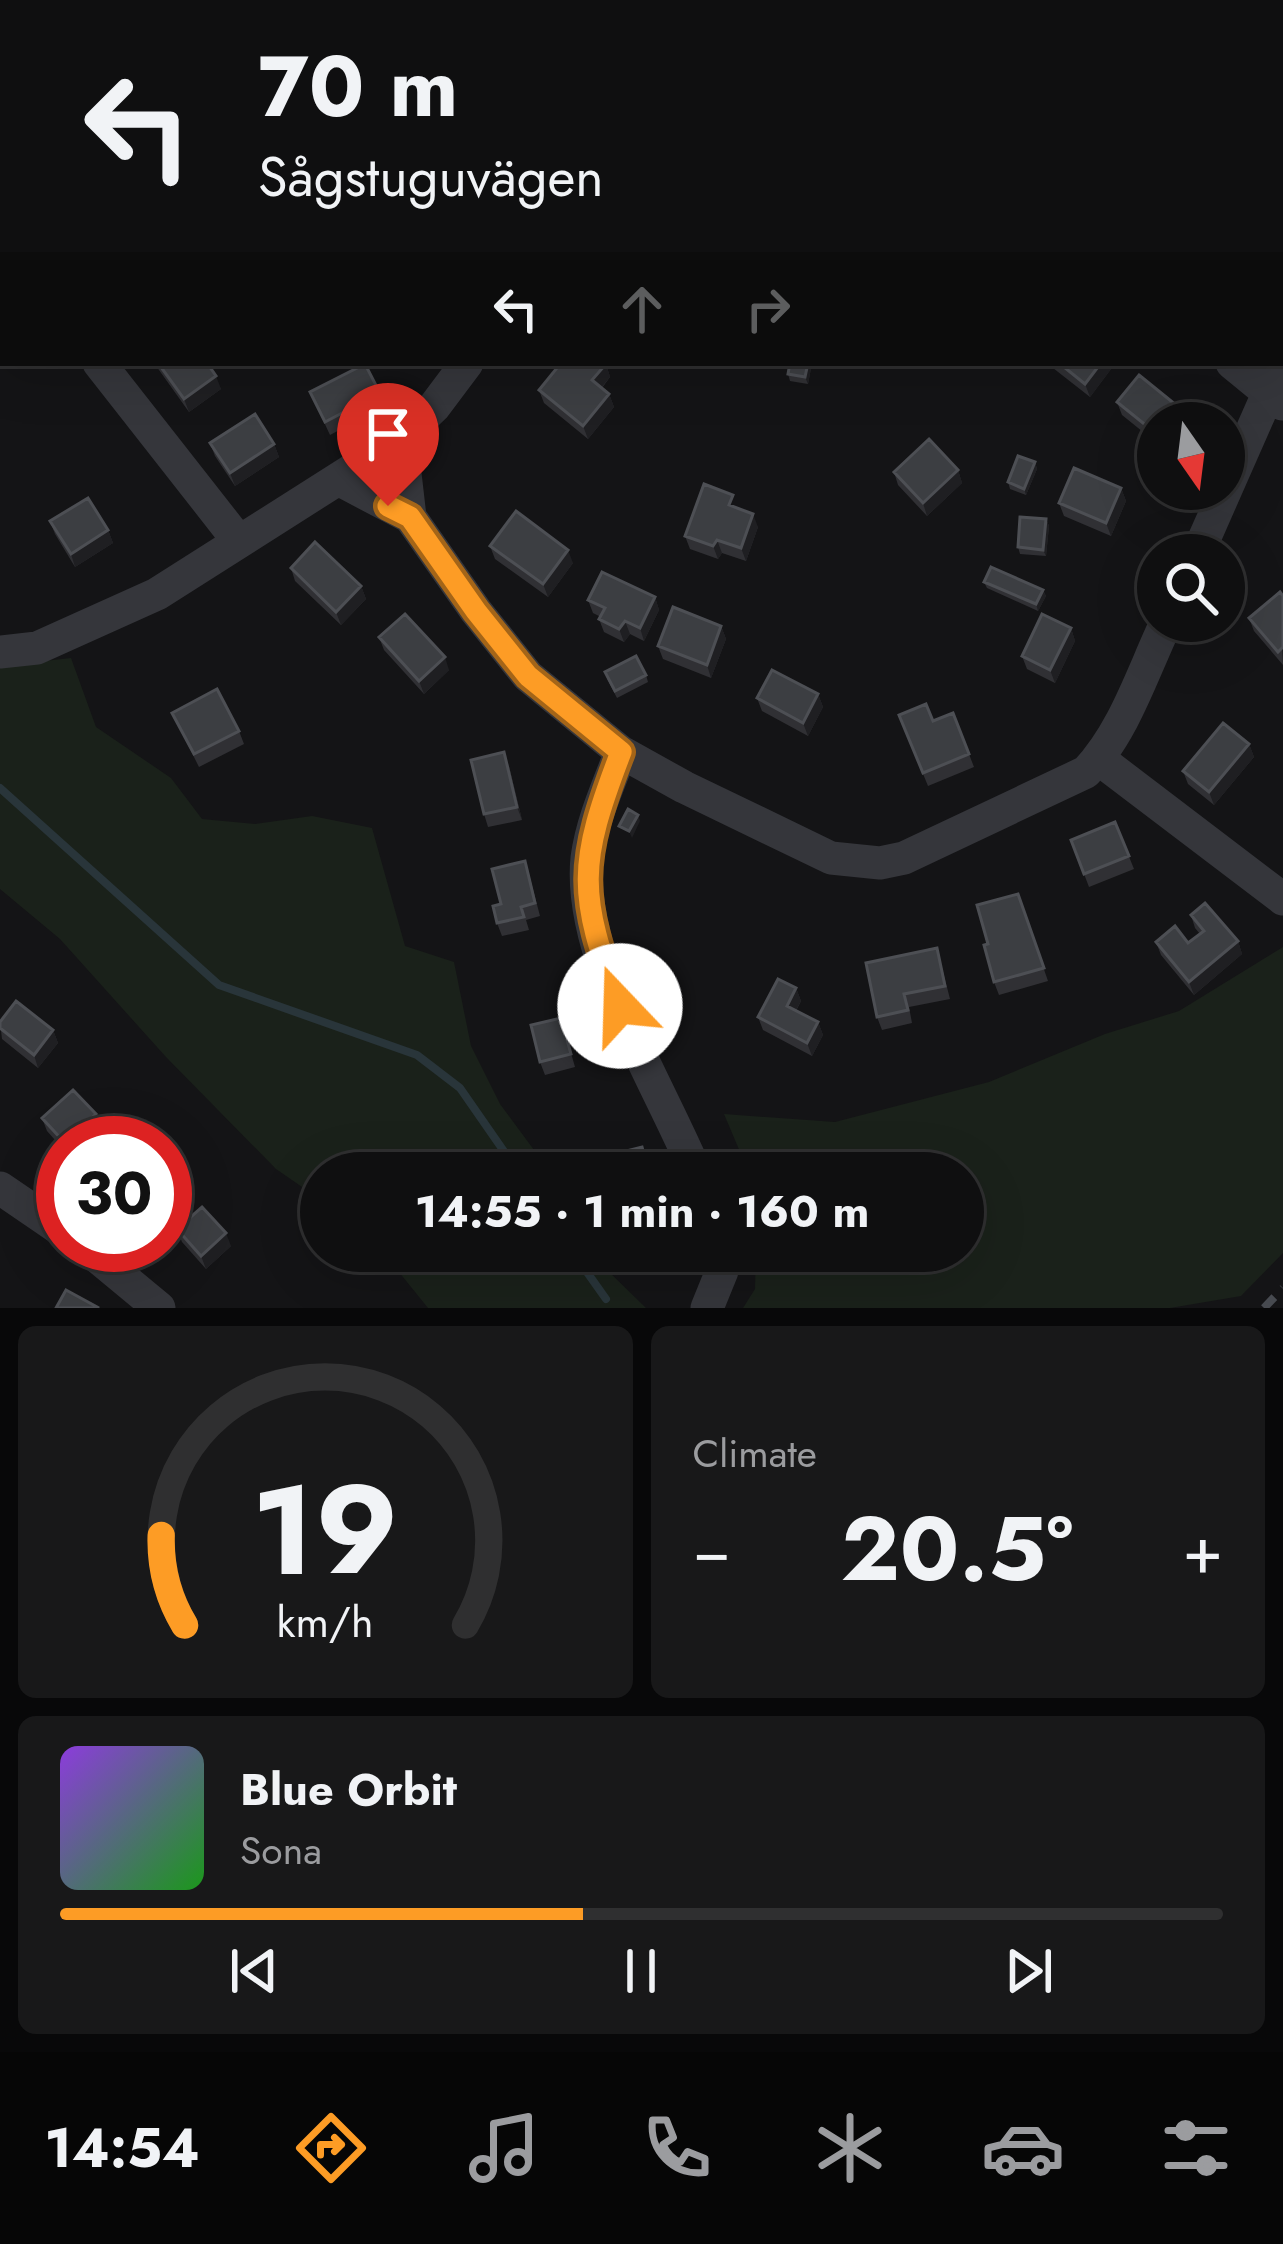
<!DOCTYPE html>
<meta charset="utf-8">
<style>
body{margin:0;font-family:Jost,sans-serif;background:#181819;color:#f1f3f6;height:100vh;display:flex;flex-direction:column;font-size:45px;white-space:nowrap}
*{box-sizing:border-box;margin:0}
p{font-size:39px;color:#9b9c9f}
.icon{flex:none;width:66px;height:66px;fill:none;stroke:currentColor;stroke-width:2;stroke-linecap:round;stroke-linejoin:round}
.map{position:relative;height:1308px;overflow:hidden}
.sheet{display:flex;flex-direction:column;gap:18px;padding:18px;background:#080809;flex:1}
.sheet>*{flex:none}
.guide{position:absolute;left:0px;top:0px;width:1284px;height:366px;box-shadow:0 12px 48px #0002,0 0 0 3px #2f2f30;background:#0f0f10;color:#f1f3f6;overflow:hidden}
.needle{width:78px;rotate:166deg}
.fabs{position:absolute;left:1137px;top:402px;display:grid;gap:24px}
.fabs a{display:grid;place-items:center;width:108px;height:108px;border-radius:50%;background:#0f0f10;box-shadow:0 12px 48px #0002,0 0 0 3px #2f2f30;font-size:60px}
.speed{position:absolute;left:36px;top:1116px;display:flex;gap:24px;font-size:60px;font-weight:700;text-align:center}
.speed>*{display:grid;place-content:center;width:156px;height:156px;border-radius:50%;background:#0f0f10;box-shadow:0 12px 48px #0002,0 0 0 3px #2f2f30;line-height:1}
.speed .limit{border:18px solid #d22;background:#fff;color:#111}
.pin{position:absolute;display:grid;place-items:center;width:102px;height:102px;color:#fff;margin:-123px -51px;border-radius:50% 50% 50% 0;rotate:-45deg;box-shadow:0 0 12px #0007}
.pin .icon{rotate:45deg}
.me{position:absolute;width:132px;margin:-66px;rotate:339deg;stroke-linejoin:round;filter:drop-shadow(0 0 9px #0008)}
.turn{display:flex;align-items:center;gap:42px;height:252px;padding:0 60px;font-size:54px}
.turn .icon{width:156px;height:156px;stroke-width:2.5}
.turn b{display:block;font-size:84px;line-height:102px}
.lanes{display:flex;align-items:center;height:114px;padding:0 60px;background:#0003;justify-content:center;gap:60px;direction:ltr}
.lanes .off{opacity:.35}
.big{font-size:90px;font-weight:700;line-height:1.1}
.sheet .widget{flex:1;display:flex;flex-direction:column;justify-content:center;gap:18px;min-width:0;padding:0 42px;border-radius:18px;background:#181819}
.sheet .dial{align-items:center;gap:0}
.dial svg{height:312px;overflow:visible;fill:none;stroke:#2f2f30;stroke-width:7;stroke-linecap:round;text-anchor:middle}
.dial text{fill:#f1f3f6;stroke:none}
.song{display:flex;align-items:center;gap:36px}
.cover{width:144px;height:144px;border-radius:18px;background:linear-gradient(135deg,hsl(270 70% 55%),hsl(120 70% 35%))}
.played{height:12px;border-radius:6px;background:linear-gradient(90deg,#fd9c25 45%,#2f2f30 45%)}
.keys{display:flex;justify-content:space-around;direction:ltr}
.heat{display:flex;justify-content:space-between;align-items:center;font-size:66px;direction:ltr}
.sheet .tiles{flex:1;display:grid;gap:18px;grid-template-columns:1fr 1fr}
.widget:last-child{grid-column:span 2}
.trip{position:absolute;left:300px;top:1152px;width:684px;height:120px;border-radius:60px;background:#0f0f10;box-shadow:0 12px 48px #0002,0 0 0 3px #2f2f30;font-weight:700;line-height:120px;text-align:center}
.tabs{display:flex;height:192px;justify-content:space-around;align-items:center;background:#060606;color:#9b9c9f}
.tabs .icon{width:84px;height:84px}
.tabs .active{color:#fd9c25}
.tabs b{font-size:54px;color:#f1f3f6}
.map>svg:first-child{display:block}
.green{fill:#1a211a}
.lines{fill:none;stroke-linecap:round;stroke-linejoin:round}
.stream{stroke:#29353a;stroke-width:8}
.minor{stroke:#35363b;stroke-width:33}
.rail{stroke:#474a50;stroke-width:8;stroke-dasharray:15 12;stroke-linecap:butt}
.wall{fill:#303034}
.shaded-wall{fill:#1f1f22}
.building{fill:#3c3e42;stroke:#4d4f54;stroke-width:3}
.route-casing{stroke:#a46518;stroke-width:30}
.route{stroke:#fd9c25;stroke-width:21}
</style>
<div class="map">
<svg width="1283" height="1308" viewBox="0 0 1283 1308">
<rect width="100%" height="100%" fill="#141416"/>
<path class="green" d="M71 658 96 727 171 778 202 819 255 824 312 816 372 828 405 946 454 962 471 1046 500 1104 551 1173H321V1200L276 1169 166 1057 60 939 0 889V666Z
M1283 947V1253L1241 1296 1170 1308H743L755 1289 756 1251H963V1173H749L724 1114 835 1122 989 1082 1105 1034 1179 1011Z
M382 1251H596L606 1269 646 1308H428Z"/>
<g class="lines">
<path class="stream" d="M0 788 219 985 417 1055 460 1088 519 1173
M572 1251 606 1299"/>
<path class="minor" d="M557 0V3
M712 0 718 3
M1005 3 1007 0
M0 234 3 238
M99 363 237 539
M1232 363 1282 404
M401 439 410 517
M338 479 410 517 476 611 528 676 621 752 684 787 831 858 880 863 904 858 1086 772C1125 731 1143 671 1167 621
M1197 555 1283 360
M0 652 37 648 157 594 401 439 434 407 467 363
M621 752C608 786 592 821 587 858 577 955 659 1084 696 1173
M1099 759 1283 899
M0 1188 63 1231
M83 1245 159 1308
M707 1308 722 1271 721 1251"/>
<path class="rail" d="M1264 1308 1283 1288"/>
</g>
<path class="wall" d="M154 363H207L221 389 189 412Z
M812 363 808 384 790 381 788 374Z
M1051 363H1109L1111 369 1090 397 1053 368Z
M606 364 610 377 602 388 609 394 614 407 588 439 544 403 539 390Z
M310 392 380 393 385 406 330 435Z
M1117 402 1186 422 1158 423V444L1122 415Z
M210 443 274 444 279 457 235 486 215 456Z
M1035 462 1037 469 1026 495 1010 489 1008 482Z
M958 470 962 483 927 516 898 485 894 472Z
M1121 488 1126 501 1111 536 1064 516 1059 503Z
M738 509 758 527 746 561 722 553 718 559 690 549 685 536Z
M1046 519 1049 526 1046 556 1020 554 1018 547Z
M50 521 108 530 113 543 75 567 55 534Z
M490 546 573 563 548 597 495 559Z
M291 568 361 586 366 599 341 625 295 581Z
M984 582 1043 590 1046 596 1038 611 987 588Z
M1280 592 1283 665 1254 631 1249 618Z
M655 597 659 610 644 641 630 634 624 642 604 632 599 619 601 617 593 613 588 600Z
M721 626 726 639 711 678 663 659 658 646Z
M1071 628 1075 641 1055 683 1027 669 1022 656Z
M379 637 449 670 424 694 384 650Z
M646 675 648 682 617 698 607 679Z
M818 694 823 707 808 736 762 711 757 698Z
M172 713 239 731 244 744 199 767Z
M953 713 974 767 928 786 899 715 933 721Z
M1249 744 1254 757 1214 805 1188 784 1183 771Z
M509 766 522 820 488 827 484 814Z
M1115 822 1134 869 1089 887 1071 840Z
M529 874 540 916 526 920 529 930 502 936 497 923 501 904Z
M1018 894 1048 981 999 995 994 982 988 944Z
M1191 915 1238 941 1242 954 1194 995 1161 955 1156 942 1188 943 1200 934 1195 928Z
M937 948 950 999 909 1007 912 1023 882 1030 877 1017Z
M796 988 801 1001 796 1011 818 1022 823 1035 812 1056 763 1030 758 1017Z
M561 1018 575 1067 545 1075 540 1062Z
M0 1022 53 1030 58 1043 38 1068 2 1039Z
M96 1114 101 1127 84 1143H63V1149L47 1131 42 1118Z
M177 1229 231 1246 206 1269 182 1242Z"/>
<path class="shaded-wall" d="M808 363H812L808 384 805 377Z
M1101 363H1109L1111 369 1090 397 1085 384Z
M606 364 610 377 597 393 592 380Z
M216 376 221 389 189 412 184 399Z
M609 394 614 407 588 439 583 426Z
M1181 409 1185 423H1170Z
M274 444 279 457 235 486 230 473Z
M1035 462 1037 469 1026 495 1024 489Z
M958 470 962 483 927 516 923 503Z
M1121 488 1126 501 1111 536 1106 523Z
M753 514 758 527 746 561 741 548Z
M1046 519 1049 526 1046 556 1043 550Z
M108 530 113 543 75 567 71 554Z
M717 540 722 553 718 559 713 546Z
M568 550 573 563 548 597 543 584Z
M361 586 366 599 341 625 336 612Z
M1043 590 1046 596 1038 611 1036 604Z
M655 597 659 610 644 641 640 628Z
M625 621 630 634 624 642 619 629Z
M721 626 726 639 711 678 707 665Z
M1071 628 1075 641 1055 683 1050 670Z
M445 657 449 670 424 694 419 681Z
M818 694 823 707 808 736 803 723Z
M1249 744 1254 757 1214 805 1209 792Z
M504 752 509 766 522 820 517 807Z
M638 815 640 821 632 838 629 831Z
M1238 941 1242 954 1194 995 1189 982Z
M796 988 801 1001 791 1019 787 1006Z
M818 1022 823 1035 812 1056 807 1043Z
M53 1030 58 1043 38 1068 34 1055Z
M96 1114 101 1127 84 1143H65Z
M226 1233 231 1246 206 1269 201 1256Z"/>
<path class="building" d="M0 0H22L23 2 3 3V8L0 9Z
M1283 23V51H1281Z
M1281 142 1283 143V196L1281 195Z
M158 363H207L216 376 184 399Z
M561 363 606 364 592 380 609 394 583 426 539 390Z
M790 363H808L805 377 788 374Z
M1059 363H1101L1085 384Z
M365 364 380 393 325 422 310 392Z
M1139 375 1181 409 1170 423H1158V435L1117 402Z
M255 414 274 444 230 473 210 443Z
M929 439 958 470 923 503 894 472Z
M1018 456 1035 462 1024 489 1008 482Z
M1074 468 1121 488 1106 523 1059 503Z
M704 484 733 495 729 505 753 514 741 548 717 540 713 546 685 536Z
M88 498 108 530 71 554 50 521Z
M516 511 568 550 543 584 490 546Z
M1020 517 1046 519 1043 550 1018 547Z
M315 542 361 586 336 612 291 568Z
M991 567 1043 590 1036 604 984 582Z
M602 572 655 597 640 628 625 621 619 629 599 619 605 608 588 600Z
M1280 592 1283 596V647L1278 652 1249 618Z
M673 607 721 626 707 665 658 646Z
M405 614 445 657 419 681 379 637Z
M1042 614 1071 628 1050 670 1022 656Z
M636 656 646 675 615 691 605 672Z
M772 670 818 694 803 723 757 698Z
M217 689 239 731 194 754 172 713Z
M926 704 933 721 953 713 969 754 923 773 899 715Z
M1223 723 1249 744 1209 792 1183 771Z
M504 752 517 807 484 814 471 760Z
M628 809 638 815 629 831 619 826Z
M1115 822 1129 856 1084 874 1071 840Z
M525 861 535 903 521 907 524 917 497 923 493 906 501 904 492 869Z
M1018 894 1044 968 994 982 984 945 988 944 977 905Z
M1205 903 1238 941 1189 982 1156 942 1175 926 1188 943 1204 931 1191 915Z
M937 948 945 986 904 994 908 1010 877 1017 866 963Z
M778 979 796 988 787 1006 818 1022 807 1043 758 1017Z
M16 1001 53 1030 34 1055 0 1028V1022Z
M561 1018 571 1054 540 1062 531 1025Z
M73 1090 96 1114 65 1143 42 1118Z
M642 1147 649 1173H606L602 1157Z
M202 1207 226 1233 201 1256 177 1229Z
M66 1290 99 1308H56Z"/>
<g class="lines">
<g class="route-casing">
<path id="route" d="M388 506 410 517 476 611 528 676 621 752C578 864 577 893 620 1006"/>
</g>
<use href="#route" class="route"/>
</g>
</svg>
<div class="fabs">
<a><svg class="needle" viewBox="-14 -14 28 28"><path d="M0-13l5 13h-10z" fill="#e53935"/><path d="M0 13l5-13h-10z" fill="#9b9c9f"/></svg></a>
<a><svg class="icon" aria-label="search" viewBox="0 0 24 24"><circle cx="10" cy="10" r="6"/><path d="M15 15l6 6"/></svg></a>
</div>
<div class="speed"><div class="limit">30</div></div>
<div class="pin" style="left:388px;top:506px;background:#d93025"><svg class="icon" aria-label="arrive" viewBox="0 0 24 24"><path d="M6 21V4h12l-3 4 3 4H6"/></svg></div>
<svg class="me" style="left:620px;top:1006px" viewBox="-20 -20 40 40"><circle r="19" fill="#fff"/><path d="M0-13L10 11 0 6-10 11z" fill="#fd9c25"/></svg>
<div class="trip">14:55 · 1 min · 160 m</div>
<div class="guide">
<div class="turn"><svg class="icon" aria-label="left" viewBox="0 0 24 24"><path d="M17 20v-9H6M10 6l-5 5 5 5"/></svg><div><b>70 m</b>Sågstuguvägen</div></div>
<div class="lanes"><svg class="icon" aria-label="left" viewBox="0 0 24 24"><path d="M17 20v-9H6M10 6l-5 5 5 5"/></svg><svg class="icon off" aria-label="ahead" viewBox="0 0 24 24"><path d="M12 20V5M6 11l6-6 6 6"/></svg><svg class="icon off" aria-label="right" viewBox="0 0 24 24"><path d="M7 20v-9h11M14 6l5 5-5 5"/></svg></div>
</div>
</div>
<section class="sheet">
<div class="tiles">
<div class="widget dial"><svg viewBox="0 0 100 80">
<path d="M14 69A42 42 0 1 1 86 69"/>
<path d="M14 69A42 42 0 0 1 8 46" stroke="#fd9c25"/>
<text x="50" y="56" font-size="32" font-weight="700">19</text>
<text x="50" y="72" font-size="11">km/h</text>
</svg></div>
<div class="widget"><p>Climate</p>
<div class="heat"><a>−</a><b class="big">20.5°</b><a>+</a></div>
</div>
<div class="widget">
<div class="song"><i class="cover"></i><div><b>Blue Orbit</b><p>Sona</p></div></div>
<div class="played"></div>
<div class="keys"><svg class="icon" aria-label="previous" viewBox="0 0 24 24"><path d="M18 5L8 12l10 7zM5 5v14"/></svg><svg class="icon" aria-label="pause" viewBox="0 0 24 24"><path d="M8 5v14M16 5v14"/></svg><svg class="icon" aria-label="next" viewBox="0 0 24 24"><path d="M6 5l10 7-10 7zM19 5v14"/></svg></div>
</div>
</div>
</section>
<nav class="tabs">
<b>14:54</b>
<svg class="icon active" aria-label="directions" viewBox="0 0 24 24"><path d="M12 3l9 9-9 9-9-9zM9 14v-3h6M13 9l2 2-2 2"/></svg>
<svg class="icon" aria-label="music" viewBox="0 0 24 24"><path d="M9 18V5l10-2v13"/><circle cx="6" cy="18" r="3"/><circle cx="16" cy="16" r="3"/></svg>
<svg class="icon" aria-label="phone" viewBox="0 0 24 24"><path d="M5 4h4l2 5-3 2q2 4 5 5l2-3 5 2v4C11 20 4 13 5 4z"/></svg>
<svg class="icon" aria-label="climate" viewBox="0 0 24 24"><path d="M12 3v18M4 7l16 10M4 17L20 7"/></svg>
<svg class="icon" aria-label="car" viewBox="0 0 24 24"><path d="M5 17H2v-5l4-1 3-4h7l3 4 3 1v5h-3M9 17h6M6 11h13"/><circle cx="7" cy="17" r="2"/><circle cx="17" cy="17" r="2"/></svg>
<svg class="icon" aria-label="filters" viewBox="0 0 24 24"><path d="M4 7h16M4 17h16"/><circle cx="9" cy="7" r="2"/><circle cx="15" cy="17" r="2"/></svg>
</nav>
